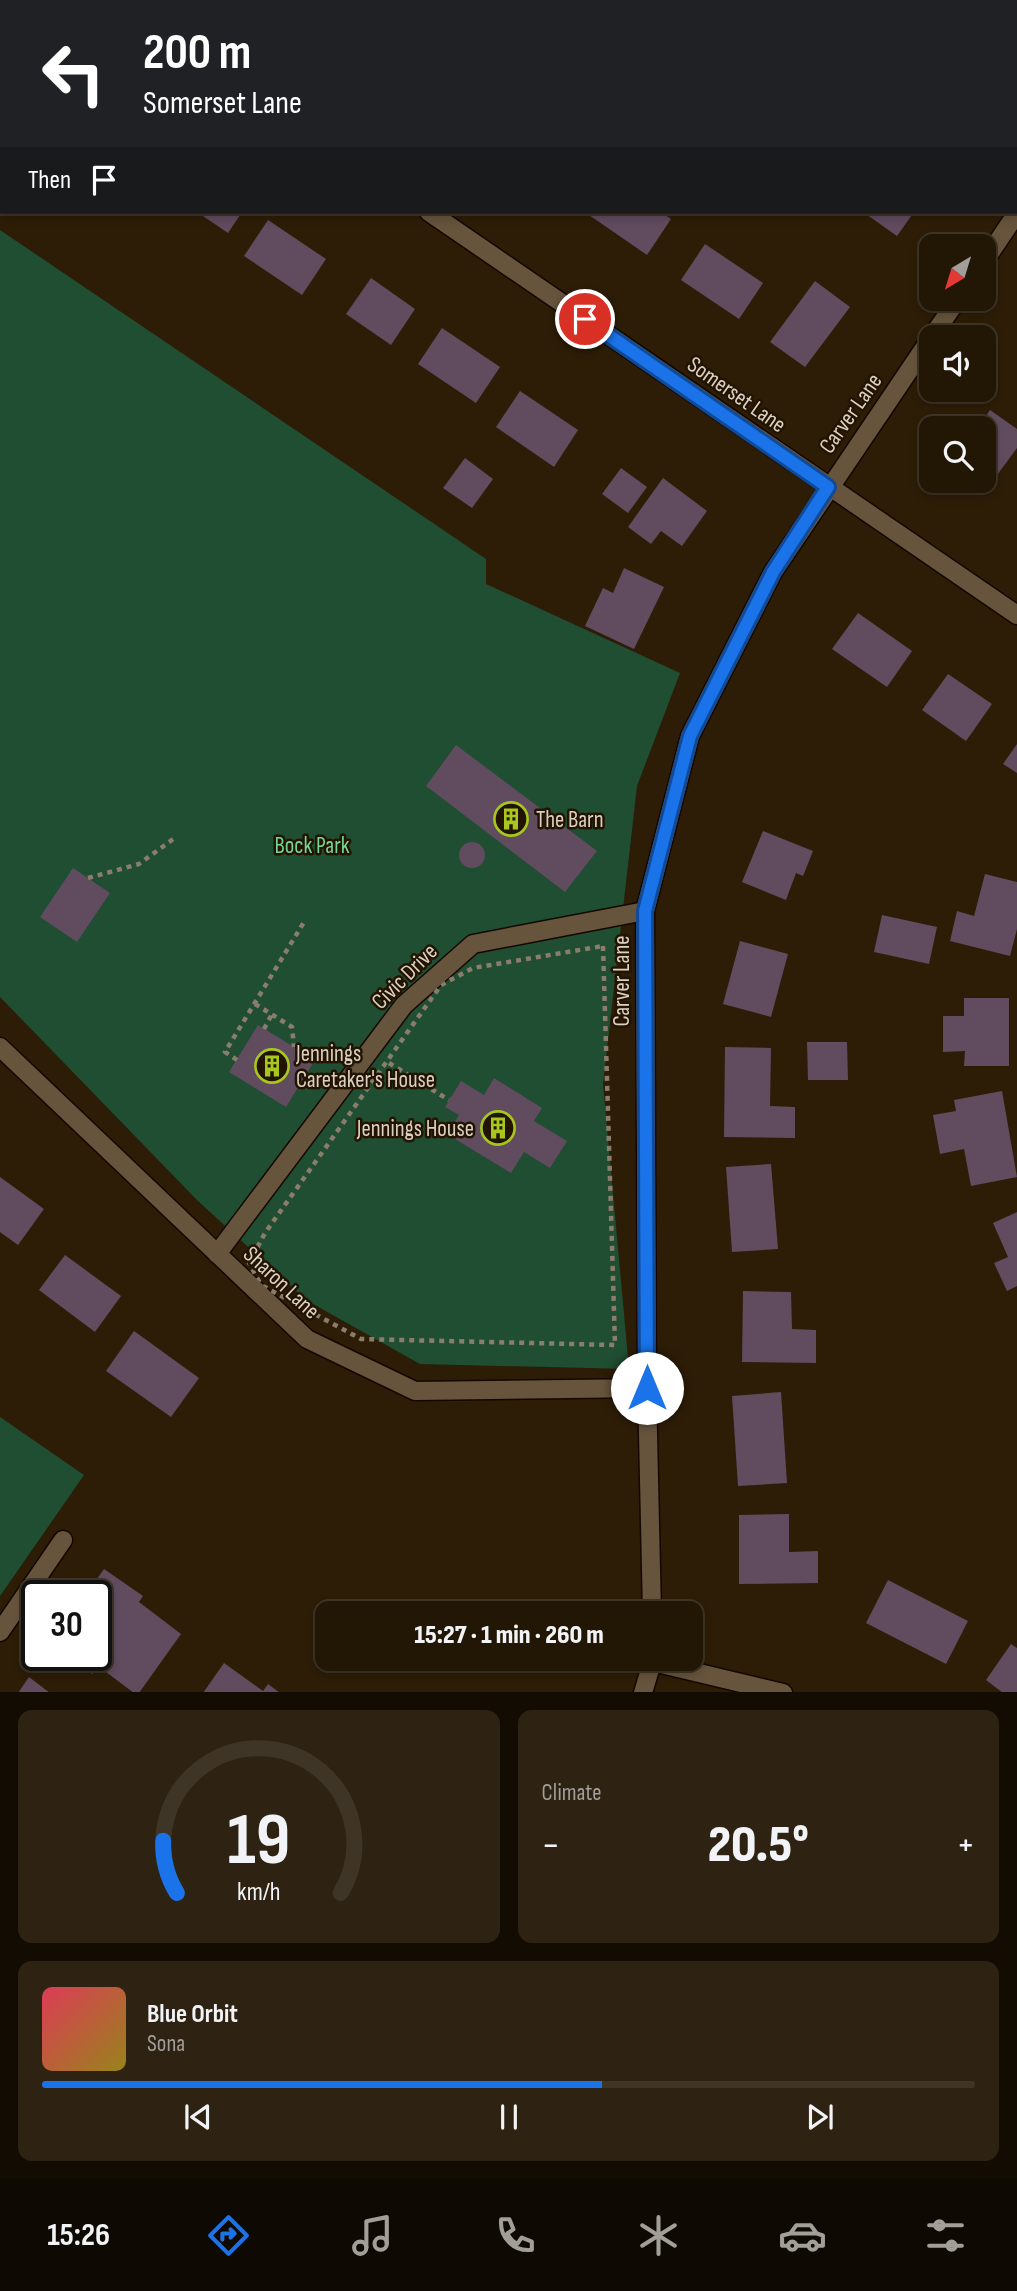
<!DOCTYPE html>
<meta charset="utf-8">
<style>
body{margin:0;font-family:"Sofia Sans Condensed",sans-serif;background:#2e2313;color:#f1f3f6;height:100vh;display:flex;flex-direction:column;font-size:26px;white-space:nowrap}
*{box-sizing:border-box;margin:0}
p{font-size:23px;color:#a29f9a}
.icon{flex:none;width:38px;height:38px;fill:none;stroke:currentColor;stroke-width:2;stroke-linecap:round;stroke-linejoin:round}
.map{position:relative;height:1692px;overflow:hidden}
.sheet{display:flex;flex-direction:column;gap:18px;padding:18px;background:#130c03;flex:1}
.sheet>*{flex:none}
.guide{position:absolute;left:0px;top:0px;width:1018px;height:214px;box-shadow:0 4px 10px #0003,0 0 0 2px #3f3527;background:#202124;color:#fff;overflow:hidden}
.needle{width:46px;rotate:218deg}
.fabs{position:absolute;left:919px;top:234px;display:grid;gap:14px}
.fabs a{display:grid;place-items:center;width:77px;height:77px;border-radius:14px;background:#221605;box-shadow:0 4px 10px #0003,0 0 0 2px #3f3527;font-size:35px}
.speed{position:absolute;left:21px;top:1580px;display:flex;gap:14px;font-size:35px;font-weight:700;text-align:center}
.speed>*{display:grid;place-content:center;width:91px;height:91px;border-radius:50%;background:#221605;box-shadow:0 4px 10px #0003,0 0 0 2px #3f3527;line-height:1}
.speed .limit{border:4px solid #111;border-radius:10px;background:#fff;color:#111}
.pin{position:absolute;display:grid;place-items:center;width:60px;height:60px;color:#fff;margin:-30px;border:4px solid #fff;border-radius:50%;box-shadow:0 2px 7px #0007}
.me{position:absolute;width:77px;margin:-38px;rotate:0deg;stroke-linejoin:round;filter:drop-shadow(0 0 5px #0008)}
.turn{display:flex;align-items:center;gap:24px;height:147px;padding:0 28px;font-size:32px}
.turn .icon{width:91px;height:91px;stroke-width:2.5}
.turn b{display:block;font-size:49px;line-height:60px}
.then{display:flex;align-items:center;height:66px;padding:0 28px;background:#0003;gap:14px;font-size:26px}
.big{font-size:52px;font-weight:800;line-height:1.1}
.sheet .card{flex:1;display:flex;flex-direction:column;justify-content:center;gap:10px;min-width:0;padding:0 24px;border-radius:14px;background:#2e2313}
.sheet .dial{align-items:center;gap:0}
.dial svg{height:182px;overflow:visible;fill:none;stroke:#3f3527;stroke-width:7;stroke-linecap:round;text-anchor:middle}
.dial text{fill:#f1f3f6;stroke:none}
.song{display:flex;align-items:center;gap:21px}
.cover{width:84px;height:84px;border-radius:10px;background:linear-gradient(135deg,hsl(350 70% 55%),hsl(50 70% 35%))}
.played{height:7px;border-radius:4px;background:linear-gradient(90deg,#1a73e8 60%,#3f3527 60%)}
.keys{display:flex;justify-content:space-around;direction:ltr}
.heat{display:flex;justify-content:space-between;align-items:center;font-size:38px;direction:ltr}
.sheet .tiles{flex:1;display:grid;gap:18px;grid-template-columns:1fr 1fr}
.card:last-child{grid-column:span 2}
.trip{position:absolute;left:315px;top:1601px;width:388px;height:70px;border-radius:14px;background:#221605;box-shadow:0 4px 10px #0003,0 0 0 2px #3f3527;font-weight:800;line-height:70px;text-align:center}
.dock{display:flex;height:112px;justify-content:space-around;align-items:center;background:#0e0902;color:#a29f9a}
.dock .icon{width:49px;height:49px}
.dock .on{color:#1a73e8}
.dock b{font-size:32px;color:#f1f3f6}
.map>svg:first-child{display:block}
.green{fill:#204e32}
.building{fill:#604b5f}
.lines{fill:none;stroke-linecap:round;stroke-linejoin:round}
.minor-casing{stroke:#150700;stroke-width:21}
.path{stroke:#8a7d6c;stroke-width:4.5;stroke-dasharray:5 5;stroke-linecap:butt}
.minor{stroke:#67543d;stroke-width:18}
.route-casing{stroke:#114b97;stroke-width:18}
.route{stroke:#1a73e8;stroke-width:12}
.labels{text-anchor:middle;stroke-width:5;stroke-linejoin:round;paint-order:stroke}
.street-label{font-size:23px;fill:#dbd0c3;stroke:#231401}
.poi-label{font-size:23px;fill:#dbd0c3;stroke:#231401;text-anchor:start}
.park-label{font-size:23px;fill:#75d798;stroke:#231401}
</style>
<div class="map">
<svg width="1017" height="1693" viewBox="0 0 1017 1693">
<rect width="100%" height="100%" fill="#2d1d07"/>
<path class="green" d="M0 230 486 559V584L680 673 637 786 603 1084 629 1369 420 1364 306 1300 197 1200 0 997Z
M0 1417 84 1475 0 1596Z"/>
<path class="building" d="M197 212H242L228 233Z
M591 212H661L671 219 647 255 589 215Z
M863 212H914L897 236Z
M268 220 326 259 302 295 244 256Z
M705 244 763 283 739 319 681 280Z
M371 278 415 309 391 345 346 314Z
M815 281 850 307 805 367 770 342Z
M442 328 500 367 476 403 418 364Z
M520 391 578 430 554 467 496 427Z
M990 410 1017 429V448L986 490 975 481H984V429H977Z
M465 458 493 479 472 508 443 488Z
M621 468 647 487 628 513 602 494Z
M663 478 707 511 682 546 661 531 651 544 628 527Z
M624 568 664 587 634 649 585 626 603 588 613 593Z
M858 613 912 651 887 687 832 649Z
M948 674 992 704 966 741 922 710Z
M1017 744V773L1003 764Z
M456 745 597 851 565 892 426 786Z
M763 831 813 851 803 876 796 873 786 900 742 882Z
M459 855a13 13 0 1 1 26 0a13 13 0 1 1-26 0Z
M73 868 110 893 77 942 40 917Z
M985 874 1017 882V929L1010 956 950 941 957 911 974 916Z
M882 915 937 927 929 964 874 952Z
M740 941 788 954 771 1017 723 1004Z
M964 998H1009V1066H964L965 1051 943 1052V1016H964Z
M258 1025 315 1060 286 1107 229 1072Z
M807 1042H847L848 1080H808Z
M725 1047 771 1048 770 1106 795 1107V1138L724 1137Z
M494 1078 542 1108 534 1121 567 1141 550 1168 524 1152 511 1173 447 1134 459 1115 445 1107 461 1081 484 1095Z
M1002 1091 1017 1177 971 1186 964 1149 940 1154 933 1115 956 1111 954 1100Z
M771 1164 778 1249 732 1252 726 1167Z
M0 1177 44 1209 18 1245 0 1232Z
M1017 1212V1286L1007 1291 994 1263 1008 1257 993 1223Z
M65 1255 121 1296 95 1332 39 1290Z
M743 1291 791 1292 792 1329 816 1330V1363L742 1362Z
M134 1331 199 1378 171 1417 106 1371Z
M781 1392 787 1483 738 1486 732 1396Z
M789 1514V1552L818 1551V1583L739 1584V1515Z
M104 1569 143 1596 139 1602 181 1634 139 1693H134L98 1666 92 1674 66 1656H96V1596H85Z
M888 1580 968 1621 946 1664 866 1623Z
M1011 1644 1017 1648V1693H1003L986 1680Z
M224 1663 263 1691 268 1684 280 1693H203Z
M29 1677 50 1693H18Z"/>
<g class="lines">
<g class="minor-casing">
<path id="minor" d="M138 0 140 2
M958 0 961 2
M1017 40V41
M429 212 1017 615
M984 262 1017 213
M931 338 958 299
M0 1047 307 1339 415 1391 647 1388
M217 1254 404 1005 473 944 645 911
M652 1614 647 1388 645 911 690 736 773 572 931 338
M0 1632 63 1540
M653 1662 783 1693
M643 1693 653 1659"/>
</g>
<path class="path" d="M88 878 139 864 176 837
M603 946 615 1345 361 1339 261 1285 249 1263 265 1233 441 985 473 968Z
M255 1004 292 1027 294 1047
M264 1029 272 1014
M237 1060 225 1052 304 922
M389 1063 449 1100"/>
<use href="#minor" class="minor"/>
</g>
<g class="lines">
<g class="route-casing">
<path id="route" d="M585 319 828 487 773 572 690 736 645 911 647 1388"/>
</g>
<use href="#route" class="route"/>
</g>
<defs>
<g id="building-ring" transform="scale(1.75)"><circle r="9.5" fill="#231401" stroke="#a7c71e" stroke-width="1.5"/><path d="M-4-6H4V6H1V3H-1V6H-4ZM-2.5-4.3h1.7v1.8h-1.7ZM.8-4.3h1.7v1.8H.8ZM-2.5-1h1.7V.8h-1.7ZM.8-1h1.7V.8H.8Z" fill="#a7c71e"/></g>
</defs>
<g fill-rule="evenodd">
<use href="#building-ring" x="511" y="819"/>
<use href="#building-ring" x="272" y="1066"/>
<use href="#building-ring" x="498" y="1128"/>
</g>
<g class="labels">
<g class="street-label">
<text transform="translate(737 394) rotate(35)" y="8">Somerset Lane</text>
<text transform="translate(850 413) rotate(-55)" y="8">Carver Lane</text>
<text transform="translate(404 976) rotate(-45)" y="8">Civic Drive</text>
<text transform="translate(621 981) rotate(-90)" y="8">Carver Lane</text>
<text transform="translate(282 1282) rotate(43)" y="8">Sharon Lane</text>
</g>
<g class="poi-label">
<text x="536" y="827">The Barn</text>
<text x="296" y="1061">Jennings<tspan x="296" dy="26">Caretaker's House</tspan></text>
<text x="474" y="1136" text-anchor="end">Jennings House</text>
</g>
<g class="park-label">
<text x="312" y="853">Bock Park</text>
</g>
</g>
</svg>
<div class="fabs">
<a><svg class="needle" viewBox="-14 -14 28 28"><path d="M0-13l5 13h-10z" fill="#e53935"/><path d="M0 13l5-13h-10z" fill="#a29f9a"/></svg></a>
<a><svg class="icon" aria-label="sound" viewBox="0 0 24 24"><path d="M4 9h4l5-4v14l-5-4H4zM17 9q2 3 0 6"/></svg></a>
<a><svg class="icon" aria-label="search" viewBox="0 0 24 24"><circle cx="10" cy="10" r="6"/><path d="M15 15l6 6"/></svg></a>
</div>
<div class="speed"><div class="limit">30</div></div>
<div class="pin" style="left:585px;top:319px;background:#d93025"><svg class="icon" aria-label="arrive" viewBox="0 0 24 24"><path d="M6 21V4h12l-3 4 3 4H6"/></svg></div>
<svg class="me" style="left:647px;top:1388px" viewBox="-20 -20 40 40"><circle r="19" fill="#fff"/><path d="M0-13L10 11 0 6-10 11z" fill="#1a73e8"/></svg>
<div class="trip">15:27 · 1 min · 260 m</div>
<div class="guide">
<div class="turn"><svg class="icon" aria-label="left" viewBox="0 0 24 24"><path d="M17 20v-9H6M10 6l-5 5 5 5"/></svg><div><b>200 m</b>Somerset Lane</div></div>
<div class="then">Then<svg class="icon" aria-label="arrive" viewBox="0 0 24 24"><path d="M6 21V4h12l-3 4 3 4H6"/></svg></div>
</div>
</div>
<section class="sheet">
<div class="tiles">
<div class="card dial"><svg viewBox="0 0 100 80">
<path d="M14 69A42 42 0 1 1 86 69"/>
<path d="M14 69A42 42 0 0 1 8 46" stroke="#1a73e8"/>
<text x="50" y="56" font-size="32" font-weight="700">19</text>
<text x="50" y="72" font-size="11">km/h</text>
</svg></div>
<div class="card"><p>Climate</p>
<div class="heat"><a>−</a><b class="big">20.5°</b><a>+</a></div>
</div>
<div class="card">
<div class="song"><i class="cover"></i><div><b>Blue Orbit</b><p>Sona</p></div></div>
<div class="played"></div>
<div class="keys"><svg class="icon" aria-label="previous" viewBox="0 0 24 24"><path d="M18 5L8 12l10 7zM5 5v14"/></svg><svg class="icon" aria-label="pause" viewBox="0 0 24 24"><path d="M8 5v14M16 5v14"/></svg><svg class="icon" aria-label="next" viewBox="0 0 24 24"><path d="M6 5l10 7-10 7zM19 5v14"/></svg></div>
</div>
</div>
</section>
<nav class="dock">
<b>15:26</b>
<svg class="icon on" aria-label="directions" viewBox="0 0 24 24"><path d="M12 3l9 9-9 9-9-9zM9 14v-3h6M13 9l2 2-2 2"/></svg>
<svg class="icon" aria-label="music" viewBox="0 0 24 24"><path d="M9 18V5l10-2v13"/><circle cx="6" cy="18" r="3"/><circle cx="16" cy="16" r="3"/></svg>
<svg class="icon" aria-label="phone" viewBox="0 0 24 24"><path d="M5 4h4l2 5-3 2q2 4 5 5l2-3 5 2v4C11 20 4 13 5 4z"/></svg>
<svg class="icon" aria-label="climate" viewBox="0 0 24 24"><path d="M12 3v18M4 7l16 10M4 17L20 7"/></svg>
<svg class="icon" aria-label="car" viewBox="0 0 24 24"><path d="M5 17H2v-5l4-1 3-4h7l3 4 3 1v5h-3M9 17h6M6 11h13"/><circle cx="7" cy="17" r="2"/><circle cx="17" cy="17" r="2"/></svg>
<svg class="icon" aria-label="filters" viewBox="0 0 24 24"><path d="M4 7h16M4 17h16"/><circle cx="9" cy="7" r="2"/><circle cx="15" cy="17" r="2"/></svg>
</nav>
